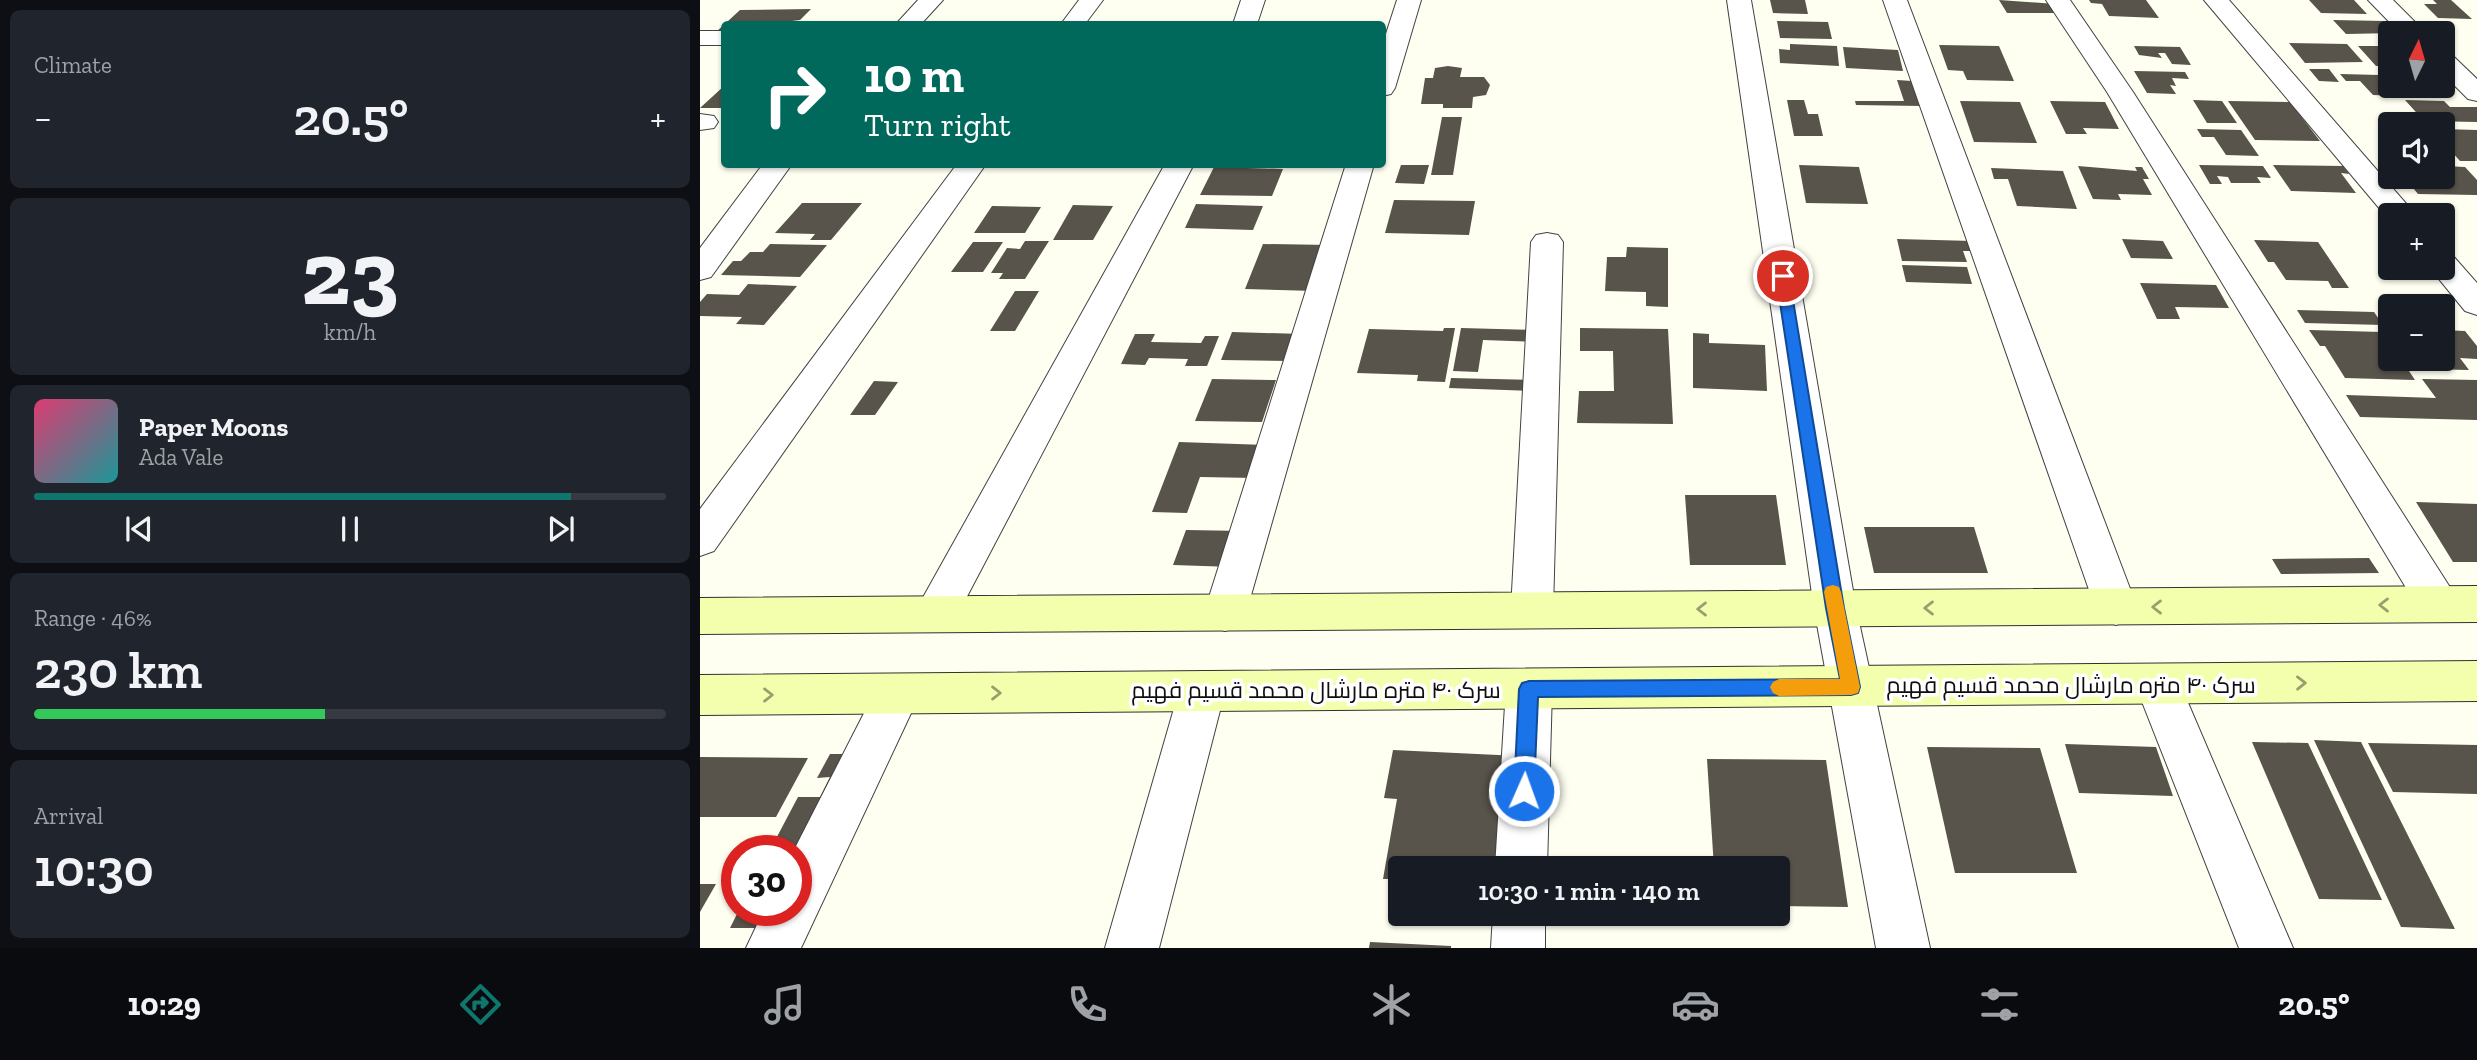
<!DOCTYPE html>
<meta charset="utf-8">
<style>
body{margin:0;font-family:"Zilla Slab",Cairo,serif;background:#20242c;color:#f1f3f6;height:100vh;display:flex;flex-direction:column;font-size:26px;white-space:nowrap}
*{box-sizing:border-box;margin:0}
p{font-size:23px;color:#9ea1a6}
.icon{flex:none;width:38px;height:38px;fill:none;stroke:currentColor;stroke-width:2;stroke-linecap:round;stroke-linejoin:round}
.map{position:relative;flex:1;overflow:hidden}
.details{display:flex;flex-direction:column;gap:10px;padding:10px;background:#0d0f14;width:700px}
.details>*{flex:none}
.top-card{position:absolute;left:21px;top:21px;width:665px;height:147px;border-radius:7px;box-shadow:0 2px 5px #0004;background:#00695c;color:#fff;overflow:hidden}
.needle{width:46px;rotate:5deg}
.tools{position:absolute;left:1678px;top:21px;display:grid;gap:14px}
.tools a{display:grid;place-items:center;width:77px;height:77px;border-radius:7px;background:#171b24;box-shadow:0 2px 5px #0004;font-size:35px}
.speed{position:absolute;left:21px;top:835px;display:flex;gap:14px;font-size:35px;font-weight:700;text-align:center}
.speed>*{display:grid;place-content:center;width:91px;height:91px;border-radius:50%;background:#171b24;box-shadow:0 2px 5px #0004;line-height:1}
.speed .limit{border:10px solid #d22;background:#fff;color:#111}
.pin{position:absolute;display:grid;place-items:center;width:60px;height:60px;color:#fff;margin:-30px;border:4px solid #fff;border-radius:50%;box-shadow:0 2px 7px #0007}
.me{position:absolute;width:77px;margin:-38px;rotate:2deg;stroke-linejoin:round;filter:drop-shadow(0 0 5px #0008)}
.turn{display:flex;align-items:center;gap:24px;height:147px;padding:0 28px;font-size:32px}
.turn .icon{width:91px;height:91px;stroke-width:2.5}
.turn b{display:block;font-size:49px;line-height:60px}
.big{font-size:52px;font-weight:600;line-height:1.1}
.details .widget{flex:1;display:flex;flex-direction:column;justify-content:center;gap:10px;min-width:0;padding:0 24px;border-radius:10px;background:#20242c}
.details .dial{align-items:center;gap:0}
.dial b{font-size:91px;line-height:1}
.song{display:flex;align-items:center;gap:21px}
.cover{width:84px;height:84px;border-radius:10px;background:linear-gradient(135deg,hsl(340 70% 55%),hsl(180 70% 35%))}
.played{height:7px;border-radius:4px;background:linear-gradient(90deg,#0f766e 85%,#363941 85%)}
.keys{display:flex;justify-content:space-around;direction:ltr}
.heat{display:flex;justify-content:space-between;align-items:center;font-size:38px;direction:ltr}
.charge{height:10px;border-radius:5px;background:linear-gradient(90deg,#34c759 46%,#363941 0)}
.trip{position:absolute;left:688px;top:856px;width:402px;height:70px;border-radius:7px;background:#171b24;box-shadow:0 2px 5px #0004;font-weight:600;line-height:70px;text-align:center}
.menu{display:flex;height:112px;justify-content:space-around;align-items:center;background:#090b0e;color:#9ea1a6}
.menu .icon{width:49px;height:49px}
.menu .current{color:#0f766e}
.menu b{font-size:32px;color:#f1f3f6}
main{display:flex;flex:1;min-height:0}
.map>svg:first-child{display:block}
.building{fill:#58534b}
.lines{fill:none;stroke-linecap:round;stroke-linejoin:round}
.street-casing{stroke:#424242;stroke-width:2}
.secondary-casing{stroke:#313131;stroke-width:2}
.street{fill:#fff;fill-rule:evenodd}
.secondary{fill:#f3ffac;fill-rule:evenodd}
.oneway{stroke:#989f6d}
.route{fill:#1a73e8;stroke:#114b97;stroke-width:2}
.slow{fill:#f59e0b}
.labels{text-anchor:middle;stroke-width:7;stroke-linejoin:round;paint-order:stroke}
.street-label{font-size:23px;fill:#0f0f0f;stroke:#fff}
</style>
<main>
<section class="details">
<div class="widget"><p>Climate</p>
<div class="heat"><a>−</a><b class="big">20.5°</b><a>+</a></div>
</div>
<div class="widget dial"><b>23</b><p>km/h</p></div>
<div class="widget">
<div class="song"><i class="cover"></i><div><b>Paper Moons</b><p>Ada Vale</p></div></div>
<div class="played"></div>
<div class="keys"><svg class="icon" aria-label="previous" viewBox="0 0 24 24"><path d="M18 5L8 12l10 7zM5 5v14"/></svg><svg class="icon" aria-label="pause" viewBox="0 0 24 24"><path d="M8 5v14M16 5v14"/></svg><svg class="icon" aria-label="next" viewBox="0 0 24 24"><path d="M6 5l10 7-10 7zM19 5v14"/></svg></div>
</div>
<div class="widget"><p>Range · 46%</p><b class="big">230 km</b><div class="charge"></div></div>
<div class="widget"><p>Arrival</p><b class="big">10:30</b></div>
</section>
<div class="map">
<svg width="1777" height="948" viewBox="0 0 1777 948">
<rect width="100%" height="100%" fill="#fefff1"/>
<path class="building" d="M1070 0H1105L1108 14 1073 13Z
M1299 0 1356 4 1362 13H1307Z
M1389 0H1446L1459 18 1409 16 1402 4 1391 3Z
M1609 0H1654L1667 14 1621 13Z
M1733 0H1751L1772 19 1738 18 1724 4H1737Z
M111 9 100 20 92 21 88 24H24V32L15 33 40 10Z
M1633 20 1684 21 1696 33 1646 34Z
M1077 21 1128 22 1132 39 1080 38Z
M1589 43 1647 44 1663 62 1605 63Z
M1090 44 1137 46 1139 66 1080 63 1079 49 1090 50Z
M1239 45 1299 46 1314 81 1267 80 1263 71 1248 70Z
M1434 46 1480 47 1491 65 1472 64 1465 53H1458L1462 58 1439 55Z
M1658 46H1690V66H1676Z
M1143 47 1198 50 1203 71 1146 68Z
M748 66 762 68 760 77H784L790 85 786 95 773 97 772 108H743V104H721L725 78H733L735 68Z
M1609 69H1629L1639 82 1619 81Z
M1434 71 1485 72 1489 79 1472 78 1476 86 1470 85 1476 94 1447 93Z
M1640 74 1680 75 1699 96 1673 95 1660 81H1646Z
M1197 80 1212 81 1221 106 1156 105 1155 101H1204Z
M24 86V108H0Z
M1691 86H1731L1742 98 1702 97Z
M1087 100H1104L1108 114H1118L1123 136H1094Z
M1493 100 1522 101 1537 123H1507Z
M1705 100 1744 101 1750 107H1777V122L1724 121Z
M1260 101 1320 102 1337 143 1274 142Z
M1350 101 1405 102 1419 129 1383 128 1387 134H1366Z
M1528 101 1590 102 1620 141 1555 140Z
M742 117H762L753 175H731Z
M1497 129 1541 130 1559 156 1526 155 1514 137H1502Z
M1743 129 1777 130V161H1760L1743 142Z
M701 165H729L724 184 695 183Z
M1099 165 1159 167 1168 204 1106 203Z
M1499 165 1563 166 1571 178 1557 177 1561 183H1531L1528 177 1517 176 1522 184H1510Z
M1573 165 1643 166 1649 174 1641 173 1656 193 1591 191Z
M1378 166 1437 171 1435 167H1442L1449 179H1443L1452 195 1418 194 1421 200 1393 199Z
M1743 166 1765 167 1777 180V195L1718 194 1704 177H1743Z
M514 167 583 169 572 196 500 195Z
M1291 168 1363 171 1377 209 1317 206 1308 179H1294Z
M694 200 775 201 769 235 685 233Z
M102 203H162L131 240H110L115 234 75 233Z
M496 204 563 206 553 230 485 228Z
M373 205 413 206 393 240H353Z
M292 206 341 207 325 233H274Z
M1197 239 1273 241 1276 251H1263L1267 262 1202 261Z
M1422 239 1463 241 1473 259 1431 258Z
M1554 240 1618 242 1649 288H1632L1628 281 1586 280 1574 262H1568Z
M325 241H349L325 279H299L303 273H291L307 248 320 249Z
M273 242H303L283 272H251Z
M70 244 127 245 100 277 21 275 33 261H41L50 252H63Z
M563 244 630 245 615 291 545 289Z
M927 247 968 248V307L946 306V292L905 291 907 257H926Z
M1202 265 1267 267 1272 284 1206 282Z
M1440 283 1516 285 1529 308 1475 307 1480 319H1457Z
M48 284 97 286 64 325 36 324 42 317 0 316V302L7 294 39 295Z
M315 291H339L315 331H290Z
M1597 310 1674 312 1683 325 1605 323Z
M744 328H755L745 382 717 381 718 375 657 373 669 329 743 331Z
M761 328 840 330 839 342 783 340 778 372 753 371Z
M880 328 968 329 973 424 877 423 879 391H914L913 351H880Z
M1609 330 1682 332 1690 344V359H1701L1715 380 1645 378 1625 346H1620Z
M1743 330 1765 331 1777 346V359L1760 358 1769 370 1718 369 1711 359H1743Z
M532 332 601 334 592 361 521 360Z
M993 333 1009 334V343L1065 345 1067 391 993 388Z
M435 334H455L451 342 501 343 505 336H519L507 366H485L488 359 449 358 445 365 421 364Z
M751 378 836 380 835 391 749 388Z
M512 379 576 380 562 422 495 421Z
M1722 379 1777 380V420L1660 417 1646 395 1736 398Z
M174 381 198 382 175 415H150Z
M479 442 566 445 555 478 500 477 487 513 452 512Z
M985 495H1076L1086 565H990Z
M1716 502 1777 504V562H1753Z
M1164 527H1274L1288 573H1174Z
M486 530 544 531 533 567 473 565Z
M1669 558 1679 573 1581 574 1572 559Z
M1614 740 1661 742 1755 929 1701 927Z
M1552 742 1608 743 1682 900 1619 899Z
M1668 743 1777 745V794L1693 792Z
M1365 744 1456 747 1473 796 1379 793Z
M1227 747 1340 748 1377 873H1255Z
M693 750 819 756 808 868H700V879H683L697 799 684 798Z
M130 754H161L96 850H70L98 797H120L130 777 117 778Z
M0 757 108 758 76 817H0Z
M1007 759 1126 760 1148 907 1078 906V868H1014Z
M0 884H16L0 912Z
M39 910H84L75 928H30Z
M670 942 751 946V948H669Z"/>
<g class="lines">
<g class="street-casing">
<path id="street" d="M218 0H243L221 24H196Z
M379 0H403L385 24H361Z
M541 0H565L557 24H533Z
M697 0H721L695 88 691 94 682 96V46Z
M1027 0H1051L1156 608 1230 948H1176L1114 608Z
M1183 0H1207L1437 607 1431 619 1416 625 1401 619 1395 607Z
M1346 0H1370L1433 92 1753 592 1759 604 1753 616 1738 622 1723 616 1407 92Z
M1504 0H1529L1716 215H1690V221Z
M1668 0H1693L1726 33H1700Z
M0 31H24V45H0Z
M1743 52 1752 55 1777 79V101L1768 99 1743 74Z
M0 114 14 116 18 122 14 128 0 130Z
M63 164H92L11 277 0 280V248Z
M257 164H286L14 551 0 556V509Z
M465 164H494L251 627 236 632 221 627 215 614 221 601Z
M646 164H674L546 613 540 626 525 631 510 626 504 613Z
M847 233 858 235 863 242 853 610 847 623 832 628 817 623 811 610 831 242 836 235Z
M1743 254 1754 257 1777 283V315L1765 311 1730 268H1743Z
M1458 664 1474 670 1593 948H1539L1435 684 1442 670Z
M829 669 845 675 852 689 847 868H795L806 689 813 675Z
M502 671 518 677 525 691 459 948H405L479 691 486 677Z
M197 674 213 680 220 694 101 948H46L64 910H96V850H94L181 680Z
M793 914H845V948H791Z"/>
</g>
<g class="secondary-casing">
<path id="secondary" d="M1777 586V622L0 634V598Z
M1777 661V701L0 715V675Z"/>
</g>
<use href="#street" class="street"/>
<use href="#secondary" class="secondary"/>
</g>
<defs><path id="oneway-chevron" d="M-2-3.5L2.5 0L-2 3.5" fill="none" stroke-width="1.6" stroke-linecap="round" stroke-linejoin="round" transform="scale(1.75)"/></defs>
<g class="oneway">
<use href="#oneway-chevron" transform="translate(1684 605) rotate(180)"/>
<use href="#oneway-chevron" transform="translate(1457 607) rotate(180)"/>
<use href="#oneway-chevron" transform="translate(1229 608) rotate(180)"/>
<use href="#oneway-chevron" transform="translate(1002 609) rotate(180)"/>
<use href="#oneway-chevron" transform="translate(1601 683) rotate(-1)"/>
<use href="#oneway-chevron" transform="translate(296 693)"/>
<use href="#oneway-chevron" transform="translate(68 695)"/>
</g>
<path class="route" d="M1083 272 1089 276 1144 608 1160 687 1158 693 1151 695 838 697 834 791 832 798 824 801 817 798 814 791 819 689 822 683 829 681 1140 679 1126 608 1076 276Z"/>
<path class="slow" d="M1133 585 1139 587 1141 592 1160 687 1158 693 1151 695 1079 696 1073 693 1070 687 1073 682 1079 679H1140L1124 592 1126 587Z"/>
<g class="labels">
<g class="street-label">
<text x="1371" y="693">سرک ۴۰ متره مارشال محمد قسیم فهیم</text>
<text x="616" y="698">سرک ۴۰ متره مارشال محمد قسیم فهیم</text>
</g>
</g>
</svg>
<div class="tools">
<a><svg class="needle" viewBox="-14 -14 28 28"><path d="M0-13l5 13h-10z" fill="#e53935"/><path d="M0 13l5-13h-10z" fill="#9ea1a6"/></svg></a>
<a><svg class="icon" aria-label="sound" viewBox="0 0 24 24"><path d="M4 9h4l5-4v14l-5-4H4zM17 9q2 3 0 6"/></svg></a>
<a>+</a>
<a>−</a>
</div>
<div class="speed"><div class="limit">30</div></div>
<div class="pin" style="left:1083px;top:276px;background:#d93025"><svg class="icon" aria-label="arrive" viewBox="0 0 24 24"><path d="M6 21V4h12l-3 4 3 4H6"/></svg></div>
<svg class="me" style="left:824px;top:791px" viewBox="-20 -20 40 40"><circle r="17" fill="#1a73e8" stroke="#fff" stroke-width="3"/><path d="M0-11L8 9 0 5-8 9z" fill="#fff"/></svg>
<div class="trip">10:30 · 1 min · 140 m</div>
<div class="top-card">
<div class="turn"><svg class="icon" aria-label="right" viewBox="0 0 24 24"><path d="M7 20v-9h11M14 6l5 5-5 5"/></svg><div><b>10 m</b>Turn right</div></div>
</div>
</div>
</main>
<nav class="menu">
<b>10:29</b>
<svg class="icon current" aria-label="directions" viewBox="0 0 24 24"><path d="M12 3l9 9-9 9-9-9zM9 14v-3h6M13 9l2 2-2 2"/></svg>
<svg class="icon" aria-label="music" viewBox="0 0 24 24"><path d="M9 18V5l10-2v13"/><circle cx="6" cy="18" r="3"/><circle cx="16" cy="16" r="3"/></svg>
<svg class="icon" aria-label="phone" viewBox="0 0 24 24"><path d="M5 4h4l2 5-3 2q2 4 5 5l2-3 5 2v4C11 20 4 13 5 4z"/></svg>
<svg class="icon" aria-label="climate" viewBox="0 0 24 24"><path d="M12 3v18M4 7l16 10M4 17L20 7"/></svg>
<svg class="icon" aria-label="car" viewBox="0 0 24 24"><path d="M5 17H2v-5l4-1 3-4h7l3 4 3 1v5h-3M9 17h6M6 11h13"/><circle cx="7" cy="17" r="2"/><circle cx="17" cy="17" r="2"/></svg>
<svg class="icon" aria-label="filters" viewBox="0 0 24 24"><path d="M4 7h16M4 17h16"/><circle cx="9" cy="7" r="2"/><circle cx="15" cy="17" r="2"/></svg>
<b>20.5°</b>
</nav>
